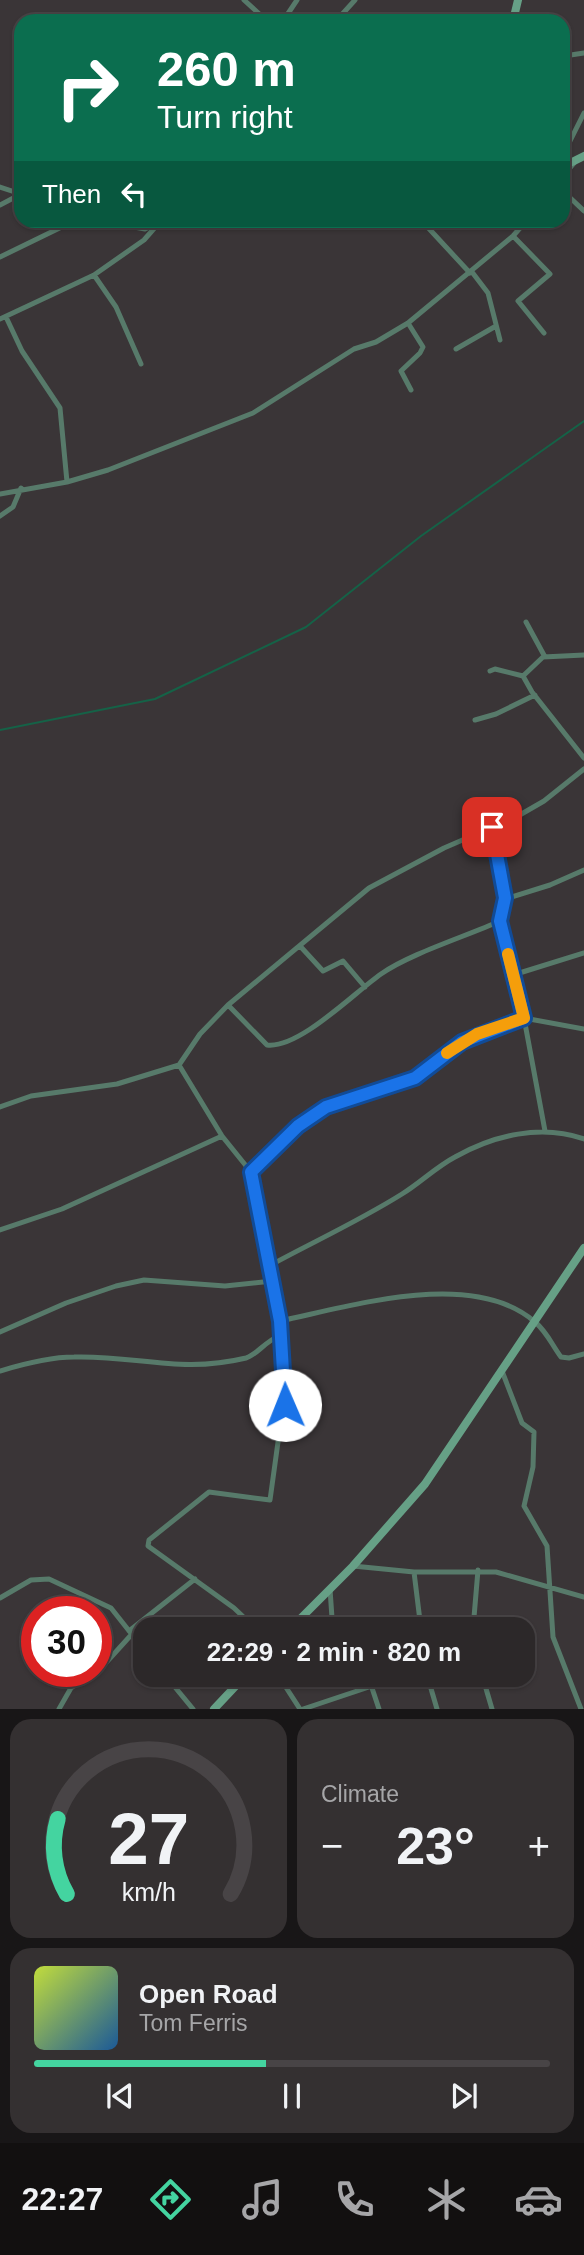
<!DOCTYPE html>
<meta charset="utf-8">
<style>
body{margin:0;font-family:Arial,sans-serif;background:#343031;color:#f1f3f6;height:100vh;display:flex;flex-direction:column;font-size:26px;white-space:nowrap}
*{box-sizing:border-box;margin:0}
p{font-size:23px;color:#a6a6a8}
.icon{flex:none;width:38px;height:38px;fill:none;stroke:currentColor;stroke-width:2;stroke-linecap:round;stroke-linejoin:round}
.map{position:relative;height:1709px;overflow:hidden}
.panel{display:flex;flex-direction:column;gap:10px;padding:10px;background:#181617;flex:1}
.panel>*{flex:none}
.guide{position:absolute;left:14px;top:14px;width:556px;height:214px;border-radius:21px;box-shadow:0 2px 5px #0004,0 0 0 2px #484446;background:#0b6e4f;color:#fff;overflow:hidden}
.speed{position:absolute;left:21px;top:1596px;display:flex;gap:14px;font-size:35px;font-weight:700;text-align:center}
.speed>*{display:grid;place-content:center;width:91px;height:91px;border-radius:50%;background:#2c2829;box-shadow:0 2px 5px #0004,0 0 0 2px #484446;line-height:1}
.speed .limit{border:10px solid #d22;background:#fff;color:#111}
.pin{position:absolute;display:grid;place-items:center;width:60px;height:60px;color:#fff;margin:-30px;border-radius:14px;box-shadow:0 4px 10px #0006}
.me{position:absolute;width:77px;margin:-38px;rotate:359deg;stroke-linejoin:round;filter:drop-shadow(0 0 5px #0008)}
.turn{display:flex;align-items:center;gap:24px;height:147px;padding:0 28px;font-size:32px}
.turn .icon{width:91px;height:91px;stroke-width:2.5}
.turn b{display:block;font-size:49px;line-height:60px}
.then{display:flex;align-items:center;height:66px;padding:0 28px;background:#0003;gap:14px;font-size:26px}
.big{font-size:52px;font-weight:800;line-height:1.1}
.panel .tile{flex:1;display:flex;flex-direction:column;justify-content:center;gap:10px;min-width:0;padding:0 24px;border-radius:21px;background:#343031}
.panel .dial{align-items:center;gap:0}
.dial svg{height:182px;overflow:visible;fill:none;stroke:#484446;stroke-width:7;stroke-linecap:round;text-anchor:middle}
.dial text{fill:#f1f3f6;stroke:none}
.song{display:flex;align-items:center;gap:21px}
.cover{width:84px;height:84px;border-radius:10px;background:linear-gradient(135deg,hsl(70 70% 55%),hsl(210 70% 35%))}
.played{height:7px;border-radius:4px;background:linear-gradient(90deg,#44d4a0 45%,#484446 45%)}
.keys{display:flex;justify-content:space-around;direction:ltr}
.heat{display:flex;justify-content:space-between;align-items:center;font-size:38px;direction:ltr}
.panel .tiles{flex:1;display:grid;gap:10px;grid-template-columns:1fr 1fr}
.tile:last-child{grid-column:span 2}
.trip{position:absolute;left:133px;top:1617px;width:402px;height:70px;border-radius:21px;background:#2c2829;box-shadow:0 2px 5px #0004,0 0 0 2px #484446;font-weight:800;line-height:70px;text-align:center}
.tabs{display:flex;height:112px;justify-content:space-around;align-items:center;background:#121010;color:#a6a6a8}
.tabs .icon{width:49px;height:49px}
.tabs .current{color:#44d4a0}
.tabs b{font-size:32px;color:#f1f3f6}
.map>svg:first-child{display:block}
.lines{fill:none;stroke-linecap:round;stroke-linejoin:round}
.stream{stroke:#156247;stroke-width:2}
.street{stroke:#577a6a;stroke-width:5}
.secondary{stroke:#66a086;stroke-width:8}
.route-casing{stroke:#114b97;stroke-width:18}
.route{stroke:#1a73e8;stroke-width:12}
.slow{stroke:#f59e0b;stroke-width:12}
</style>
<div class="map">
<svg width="584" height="1709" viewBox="0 0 584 1709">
<rect width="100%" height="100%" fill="#3a3537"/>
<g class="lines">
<path class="stream" d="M0 730 155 699 306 627 421 536 584 421"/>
<path class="street" d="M244 0 267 21
M283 21 297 0
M336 21 355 0
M564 56 584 53
M564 153 584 113
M564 175 575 162
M0 187 21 194
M564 192 584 211
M0 205 21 194
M97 220 145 229 165 220
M421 220 470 273
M513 236 550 274 518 301 544 333
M0 257 76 220
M472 272 488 293 500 340
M94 275 116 307 141 364
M6 317 22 351 60 408 67 482
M0 319 94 275 144 240 158 224
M408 323 423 347 420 353 401 371 411 390
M456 349 496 326
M0 494 67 482 108 470 253 413 354 349 376 342 408 323 513 236 527 220
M0 516 13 507 21 488
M526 622 545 657
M490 671 495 669 523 676 543 657 584 655
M523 676 532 692 584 758
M475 720 496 714 535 695
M492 827 505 899 500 921 524 1018 545 1131
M505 899 550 885 584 870
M300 946 323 971 343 961 365 987
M513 975 584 953
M228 1005 267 1045C299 1049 355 992 381 974 409 954 467 936 500 921
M179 1065 222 1136 251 1172 280 1321 286 1384 270 1500 209 1492 149 1540 148 1546 234 1608 256 1629
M0 1107 31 1096 117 1084 179 1065 200 1034 228 1005 369 888 444 848 518 816 544 801 584 769
M251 1172 297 1126 326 1107 351 1096 415 1078 477 1034 524 1018 584 1029
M0 1230 62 1209 222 1136
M269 1266C313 1242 359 1221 402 1194 420 1183 436 1167 455 1157 494 1135 541 1124 584 1139
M280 1321C352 1306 473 1268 535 1322 547 1332 552 1345 561 1357L569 1358 584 1354
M0 1332 66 1303 116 1286 144 1280 225 1286 272 1281
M0 1371C23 1364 50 1357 74 1357 136 1355 180 1374 246 1358 257 1355 265 1341 281 1335
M502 1371 522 1423 534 1432 533 1467 524 1506 547 1546 553 1637 581 1709
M353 1566 414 1572H496L584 1597
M414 1572 421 1629
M330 1589 332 1618 340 1629
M0 1598 31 1580 49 1579 111 1608 145 1651
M473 1629 478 1570
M129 1631 195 1579
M165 1675 193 1709
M278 1675 300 1709
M427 1675 437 1709
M482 1675 492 1709
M371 1685 379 1709
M59 1709 71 1688 103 1666 132 1634
M303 1709 369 1687 370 1675"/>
<path class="secondary" d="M513 21 518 0
M564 166 584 156
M290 1629 353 1566 425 1484 584 1248
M214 1709 246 1675"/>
</g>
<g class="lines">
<g class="route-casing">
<path id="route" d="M285 1405 280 1321 251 1172 298 1126 326 1107 415 1078 462 1042 524 1018 500 921 505 898 492 827"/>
</g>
<use href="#route" class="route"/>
<path class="slow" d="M447 1053 477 1034 524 1018 508 954"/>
</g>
</svg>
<div class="speed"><div class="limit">30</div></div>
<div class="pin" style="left:492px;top:827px;background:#d93025"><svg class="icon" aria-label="arrive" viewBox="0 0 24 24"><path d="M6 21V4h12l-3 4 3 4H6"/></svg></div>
<svg class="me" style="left:285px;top:1405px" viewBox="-20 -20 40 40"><circle r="19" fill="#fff"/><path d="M0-13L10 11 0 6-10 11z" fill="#1a73e8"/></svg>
<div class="trip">22:29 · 2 min · 820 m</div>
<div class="guide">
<div class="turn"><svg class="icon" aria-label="right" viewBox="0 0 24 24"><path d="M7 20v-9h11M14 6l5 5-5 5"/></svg><div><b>260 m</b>Turn right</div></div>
<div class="then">Then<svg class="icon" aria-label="left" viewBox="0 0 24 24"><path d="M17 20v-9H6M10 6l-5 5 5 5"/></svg></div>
</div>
</div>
<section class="panel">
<div class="tiles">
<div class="tile dial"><svg viewBox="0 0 100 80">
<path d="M14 69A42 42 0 1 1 86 69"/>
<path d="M14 69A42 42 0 0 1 10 36" stroke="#44d4a0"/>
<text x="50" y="56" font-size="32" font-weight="700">27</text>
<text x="50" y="72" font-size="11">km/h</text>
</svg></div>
<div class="tile"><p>Climate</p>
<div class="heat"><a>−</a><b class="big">23°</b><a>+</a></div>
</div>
<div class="tile">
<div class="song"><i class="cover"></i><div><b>Open Road</b><p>Tom Ferris</p></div></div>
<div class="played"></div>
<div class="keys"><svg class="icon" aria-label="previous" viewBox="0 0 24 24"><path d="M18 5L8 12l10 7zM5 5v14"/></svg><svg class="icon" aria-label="pause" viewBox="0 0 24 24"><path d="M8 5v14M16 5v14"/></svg><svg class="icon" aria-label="next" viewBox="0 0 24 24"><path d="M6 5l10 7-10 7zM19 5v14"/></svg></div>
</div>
</div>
</section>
<nav class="tabs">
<b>22:27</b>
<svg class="icon current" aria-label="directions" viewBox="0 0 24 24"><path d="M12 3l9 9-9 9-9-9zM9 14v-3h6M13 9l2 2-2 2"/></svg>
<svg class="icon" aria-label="music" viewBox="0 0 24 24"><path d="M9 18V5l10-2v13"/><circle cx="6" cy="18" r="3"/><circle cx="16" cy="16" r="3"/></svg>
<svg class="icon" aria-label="phone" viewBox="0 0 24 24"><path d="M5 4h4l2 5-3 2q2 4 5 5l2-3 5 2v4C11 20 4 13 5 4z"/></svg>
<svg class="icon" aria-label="climate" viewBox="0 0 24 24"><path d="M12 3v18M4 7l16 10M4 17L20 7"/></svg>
<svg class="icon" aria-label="car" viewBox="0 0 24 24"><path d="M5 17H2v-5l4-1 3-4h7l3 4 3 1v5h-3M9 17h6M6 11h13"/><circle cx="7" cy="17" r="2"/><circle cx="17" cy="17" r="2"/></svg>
</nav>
